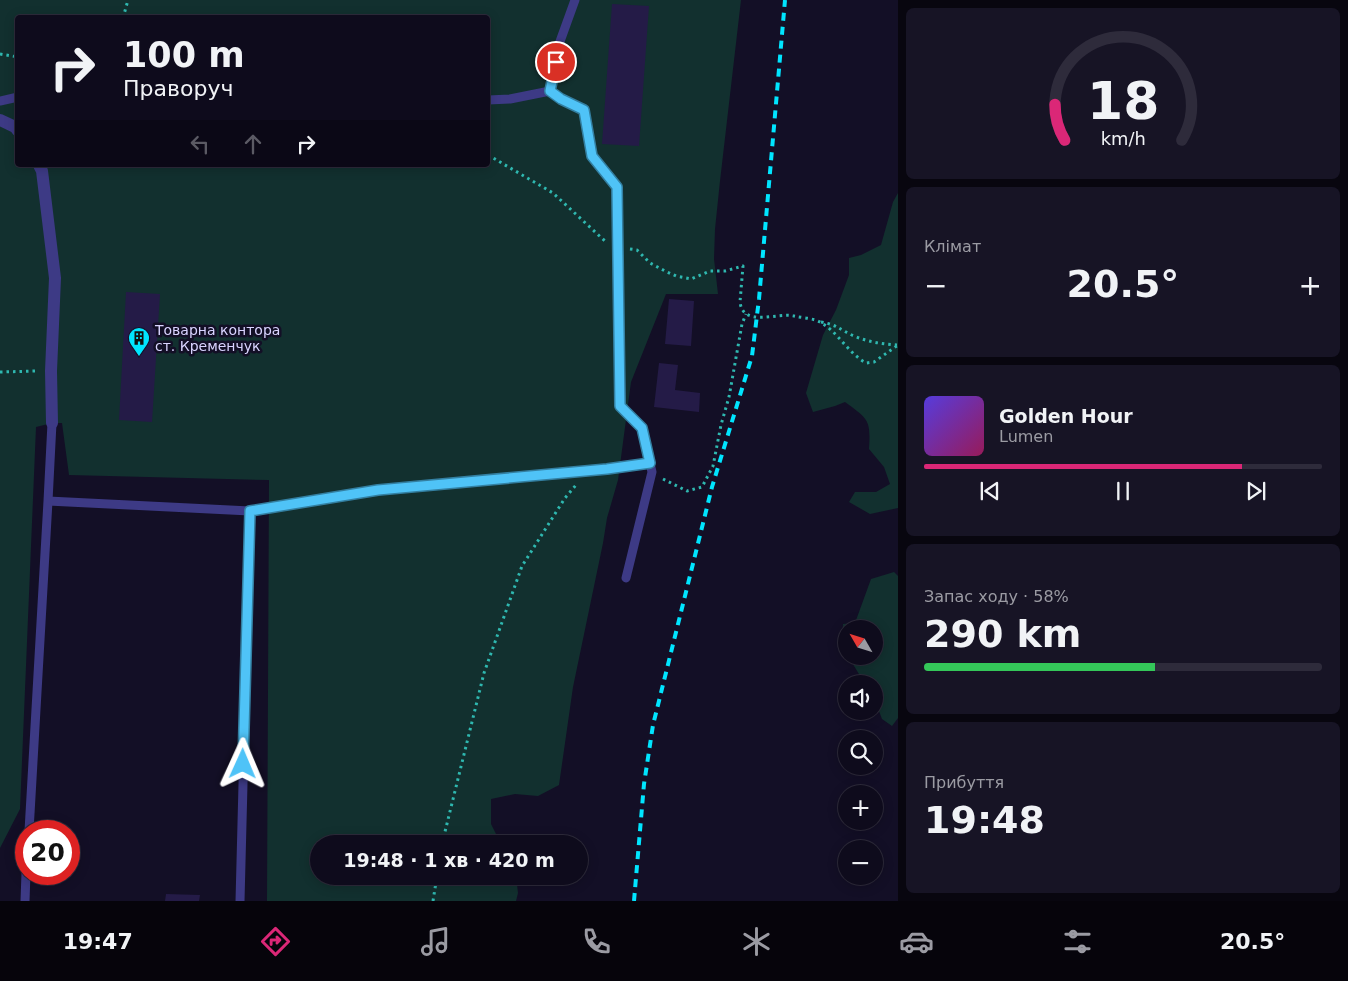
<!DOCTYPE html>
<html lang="uk">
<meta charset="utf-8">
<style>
body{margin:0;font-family:"DejaVu Sans",sans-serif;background:#171425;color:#f1f3f6;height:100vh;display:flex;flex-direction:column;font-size:19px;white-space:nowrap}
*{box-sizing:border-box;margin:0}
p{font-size:16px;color:#9b9ba3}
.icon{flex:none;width:28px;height:28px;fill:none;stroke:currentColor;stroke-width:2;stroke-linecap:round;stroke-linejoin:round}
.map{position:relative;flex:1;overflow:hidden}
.details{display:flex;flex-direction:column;gap:8px;padding:8px;background:#08060f;width:450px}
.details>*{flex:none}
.guide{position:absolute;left:15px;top:15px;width:475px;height:152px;border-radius:5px;box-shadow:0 2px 12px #0003,0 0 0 1px #2e2b3b;background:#0e0b1c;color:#f1f3f6;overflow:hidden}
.needle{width:32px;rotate:309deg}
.controls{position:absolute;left:838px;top:620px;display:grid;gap:10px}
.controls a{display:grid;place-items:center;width:45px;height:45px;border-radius:50%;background:#0e0b1c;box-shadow:0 2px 12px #0003,0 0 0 1px #2e2b3b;font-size:25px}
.speed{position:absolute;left:15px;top:820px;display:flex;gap:10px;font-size:25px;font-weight:700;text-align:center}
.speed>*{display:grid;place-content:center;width:65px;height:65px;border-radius:50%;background:#0e0b1c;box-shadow:0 2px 12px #0003,0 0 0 1px #2e2b3b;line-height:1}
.speed .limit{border:8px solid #d22;background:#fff;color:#111}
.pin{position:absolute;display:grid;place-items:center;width:42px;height:42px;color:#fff;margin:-21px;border:2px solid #fff;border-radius:50%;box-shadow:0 1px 5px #0007}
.me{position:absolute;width:55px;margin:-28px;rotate:1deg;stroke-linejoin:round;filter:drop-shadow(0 0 4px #0008)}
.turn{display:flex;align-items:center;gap:18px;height:105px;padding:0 25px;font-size:22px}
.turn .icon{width:65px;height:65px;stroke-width:2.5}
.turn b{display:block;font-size:35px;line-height:42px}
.lanes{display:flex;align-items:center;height:48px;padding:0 25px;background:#0003;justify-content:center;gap:25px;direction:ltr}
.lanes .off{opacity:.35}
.big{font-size:38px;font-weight:700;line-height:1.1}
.details .tile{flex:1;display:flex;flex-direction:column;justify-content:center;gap:8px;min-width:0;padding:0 18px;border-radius:8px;background:#171425}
.details .dial{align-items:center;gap:0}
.dial svg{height:130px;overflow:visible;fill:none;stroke:#2e2b3b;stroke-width:7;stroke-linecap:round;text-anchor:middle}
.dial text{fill:#f1f3f6;stroke:none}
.song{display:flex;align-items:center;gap:15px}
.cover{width:60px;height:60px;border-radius:8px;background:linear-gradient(135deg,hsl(250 70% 55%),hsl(330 70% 35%))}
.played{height:5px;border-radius:2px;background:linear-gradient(90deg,#db2777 80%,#2e2b3b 80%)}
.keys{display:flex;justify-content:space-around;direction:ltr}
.heat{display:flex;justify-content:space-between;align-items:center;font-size:28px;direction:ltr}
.charge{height:8px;border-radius:4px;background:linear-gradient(90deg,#34c759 58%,#2e2b3b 0)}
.trip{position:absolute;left:310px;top:835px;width:278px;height:50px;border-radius:25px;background:#0e0b1c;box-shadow:0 2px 12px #0003,0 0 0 1px #2e2b3b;font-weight:700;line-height:50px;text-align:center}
.tabs{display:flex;height:80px;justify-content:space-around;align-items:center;background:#06040b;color:#9b9ba3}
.tabs .icon{width:35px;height:35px}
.tabs .current{color:#db2777}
.tabs b{font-size:22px;color:#f1f3f6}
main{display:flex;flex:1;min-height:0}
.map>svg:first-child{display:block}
.green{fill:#12302f;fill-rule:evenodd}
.building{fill:#241b47}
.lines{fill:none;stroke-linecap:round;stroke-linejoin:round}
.path{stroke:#2fb8b0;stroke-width:3;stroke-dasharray:2.5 4;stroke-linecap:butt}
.service{stroke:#3d3a85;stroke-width:9}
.minor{stroke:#3d3a85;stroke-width:12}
.rail{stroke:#00e5ff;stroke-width:4;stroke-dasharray:8 6;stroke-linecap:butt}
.route-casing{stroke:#337fa1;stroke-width:12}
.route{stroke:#4fc3f7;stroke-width:9}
.labels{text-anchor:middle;stroke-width:5;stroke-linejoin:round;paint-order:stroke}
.poi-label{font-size:14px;fill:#d9d4ff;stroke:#130f26;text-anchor:start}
</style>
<main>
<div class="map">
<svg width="898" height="901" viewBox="0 0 898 901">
<rect width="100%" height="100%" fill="#130f26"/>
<path class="green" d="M0 0H741L720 181 715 229 714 259 718 294H666L631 382 618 480 607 518 603 543 573 687 559 785 538 796 515 794 491 799V824L501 844H319V876H516L518 893 516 901H267L269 480 69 475 62 423H52L36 427 20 809 0 848ZM18 18H488V165H18Z
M898 193V508L870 514 849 502 855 492H876L890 484 884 467 869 449C871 419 868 419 845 402L835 406 813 412 806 393 823 335 836 310 849 275V258L861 255 881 245 893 202Z
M894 572 898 576V718L892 726 882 719 874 698V684H865L848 656H874V629H846V652L842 643 843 624 855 623 871 579Z"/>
<path class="building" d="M612 4 649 6 639 146 602 144Z
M126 292 160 294 152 422 119 420Z
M669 299 694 301 691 346 665 344Z
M659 363 678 365 675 390 700 393 699 412 654 407Z
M166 894 200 895 199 901H165Z"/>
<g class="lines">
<path class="path" d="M123 18 128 0
M0 54 18 57
M488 155 553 193 606 242
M630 249 637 250 650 263 665 271 676 276 691 279 710 271H725L743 266 740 302C743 328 778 312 794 316 802 318 813 318 820 322 838 332 848 353 866 363L874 362 898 345
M821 322C838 325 840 330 854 336 868 342 882 344 897 345
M0 372 37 371
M663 479 687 491 702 487 713 466 721 425 729 397 742 324 746 314
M442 844 484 673 522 566 565 498 576 485
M433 901 437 876"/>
<path class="service" d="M550 91 561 99 584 110 592 156 617 187 620 406 642 428 652 472 626 578
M488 100 510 99 550 91 558 47 575 0
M0 101 18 97
M52 423 48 501 250 511 240 901
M250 511 379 490 607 469 650 463
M29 831 48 501
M25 901 26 873"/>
<path class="minor" d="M0 120 15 127 18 131
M39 165 42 171 55 278 51 371 52 423"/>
<path class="rail" d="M634 901 644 784 653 725 712 487 752 356 759 299 785 0"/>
</g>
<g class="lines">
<g class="route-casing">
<path id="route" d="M243 764 250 511 378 490 607 469 650 463 642 428 620 406 617 187 592 156 584 110 561 99 550 91 556 62"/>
</g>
<use href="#route" class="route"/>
</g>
<defs>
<g id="building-pin" transform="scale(1.125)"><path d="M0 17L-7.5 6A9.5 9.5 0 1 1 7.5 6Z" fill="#00e5ff" stroke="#130f26"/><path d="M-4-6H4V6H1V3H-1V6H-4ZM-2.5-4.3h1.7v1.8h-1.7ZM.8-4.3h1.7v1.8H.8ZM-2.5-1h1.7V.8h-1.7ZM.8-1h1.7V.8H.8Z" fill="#111"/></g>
</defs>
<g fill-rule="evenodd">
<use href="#building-pin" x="139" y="338"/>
</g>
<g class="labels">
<g class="poi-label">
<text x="155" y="335">Товарна контора<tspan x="155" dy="16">ст. Кременчук</tspan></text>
</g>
</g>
</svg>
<div class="controls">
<a><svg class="needle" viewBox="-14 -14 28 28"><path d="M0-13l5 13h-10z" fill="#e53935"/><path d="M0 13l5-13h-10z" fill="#9b9ba3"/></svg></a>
<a><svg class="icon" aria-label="sound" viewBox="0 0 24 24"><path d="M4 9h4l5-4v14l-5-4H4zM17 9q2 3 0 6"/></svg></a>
<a><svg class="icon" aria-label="search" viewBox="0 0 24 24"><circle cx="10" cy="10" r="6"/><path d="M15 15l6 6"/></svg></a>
<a>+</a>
<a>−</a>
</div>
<div class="speed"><div class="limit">20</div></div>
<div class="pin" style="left:556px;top:62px;background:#d93025"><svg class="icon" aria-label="arrive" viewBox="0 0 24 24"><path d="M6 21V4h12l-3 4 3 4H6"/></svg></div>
<svg class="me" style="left:243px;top:764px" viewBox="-20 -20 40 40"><path d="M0-17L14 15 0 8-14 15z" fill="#4fc3f7" stroke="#fff" stroke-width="4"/></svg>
<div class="trip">19:48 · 1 хв · 420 m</div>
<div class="guide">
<div class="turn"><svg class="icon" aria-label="right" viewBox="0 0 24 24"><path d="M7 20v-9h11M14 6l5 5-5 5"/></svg><div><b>100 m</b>Праворуч</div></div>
<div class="lanes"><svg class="icon off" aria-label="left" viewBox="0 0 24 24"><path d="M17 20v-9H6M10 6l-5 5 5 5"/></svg><svg class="icon off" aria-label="ahead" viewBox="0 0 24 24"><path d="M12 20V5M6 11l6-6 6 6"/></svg><svg class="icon" aria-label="right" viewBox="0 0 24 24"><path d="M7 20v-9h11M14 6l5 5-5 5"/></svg></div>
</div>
</div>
<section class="details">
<div class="tile dial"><svg viewBox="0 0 100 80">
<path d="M14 69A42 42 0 1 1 86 69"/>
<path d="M14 69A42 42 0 0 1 8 47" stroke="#db2777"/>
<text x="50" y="56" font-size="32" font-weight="700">18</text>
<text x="50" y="72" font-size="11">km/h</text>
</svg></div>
<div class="tile"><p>Клімат</p>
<div class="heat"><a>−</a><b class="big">20.5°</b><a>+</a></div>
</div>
<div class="tile">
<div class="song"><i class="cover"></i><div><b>Golden Hour</b><p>Lumen</p></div></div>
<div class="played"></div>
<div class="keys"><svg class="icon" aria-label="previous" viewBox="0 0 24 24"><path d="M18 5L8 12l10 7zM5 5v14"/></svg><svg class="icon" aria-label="pause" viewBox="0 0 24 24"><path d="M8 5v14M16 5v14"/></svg><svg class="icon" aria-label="next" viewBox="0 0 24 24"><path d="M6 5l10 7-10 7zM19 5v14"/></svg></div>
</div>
<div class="tile"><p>Запас ходу · 58%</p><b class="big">290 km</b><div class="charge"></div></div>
<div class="tile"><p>Прибуття</p><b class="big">19:48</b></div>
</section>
</main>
<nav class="tabs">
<b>19:47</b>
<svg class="icon current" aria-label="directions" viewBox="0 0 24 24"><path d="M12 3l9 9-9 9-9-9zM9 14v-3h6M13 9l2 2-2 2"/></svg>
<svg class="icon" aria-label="music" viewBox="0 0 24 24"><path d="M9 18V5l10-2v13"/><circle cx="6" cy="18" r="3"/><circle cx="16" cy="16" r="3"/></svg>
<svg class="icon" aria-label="phone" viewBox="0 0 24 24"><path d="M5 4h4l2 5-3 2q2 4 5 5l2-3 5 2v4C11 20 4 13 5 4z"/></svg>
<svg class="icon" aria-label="climate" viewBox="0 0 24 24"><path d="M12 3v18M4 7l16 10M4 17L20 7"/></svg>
<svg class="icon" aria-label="car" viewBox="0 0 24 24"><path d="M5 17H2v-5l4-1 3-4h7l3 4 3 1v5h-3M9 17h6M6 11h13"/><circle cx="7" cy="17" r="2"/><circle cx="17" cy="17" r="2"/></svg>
<svg class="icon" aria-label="filters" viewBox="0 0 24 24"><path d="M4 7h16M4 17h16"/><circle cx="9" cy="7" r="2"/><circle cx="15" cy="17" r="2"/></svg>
<b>20.5°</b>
</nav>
